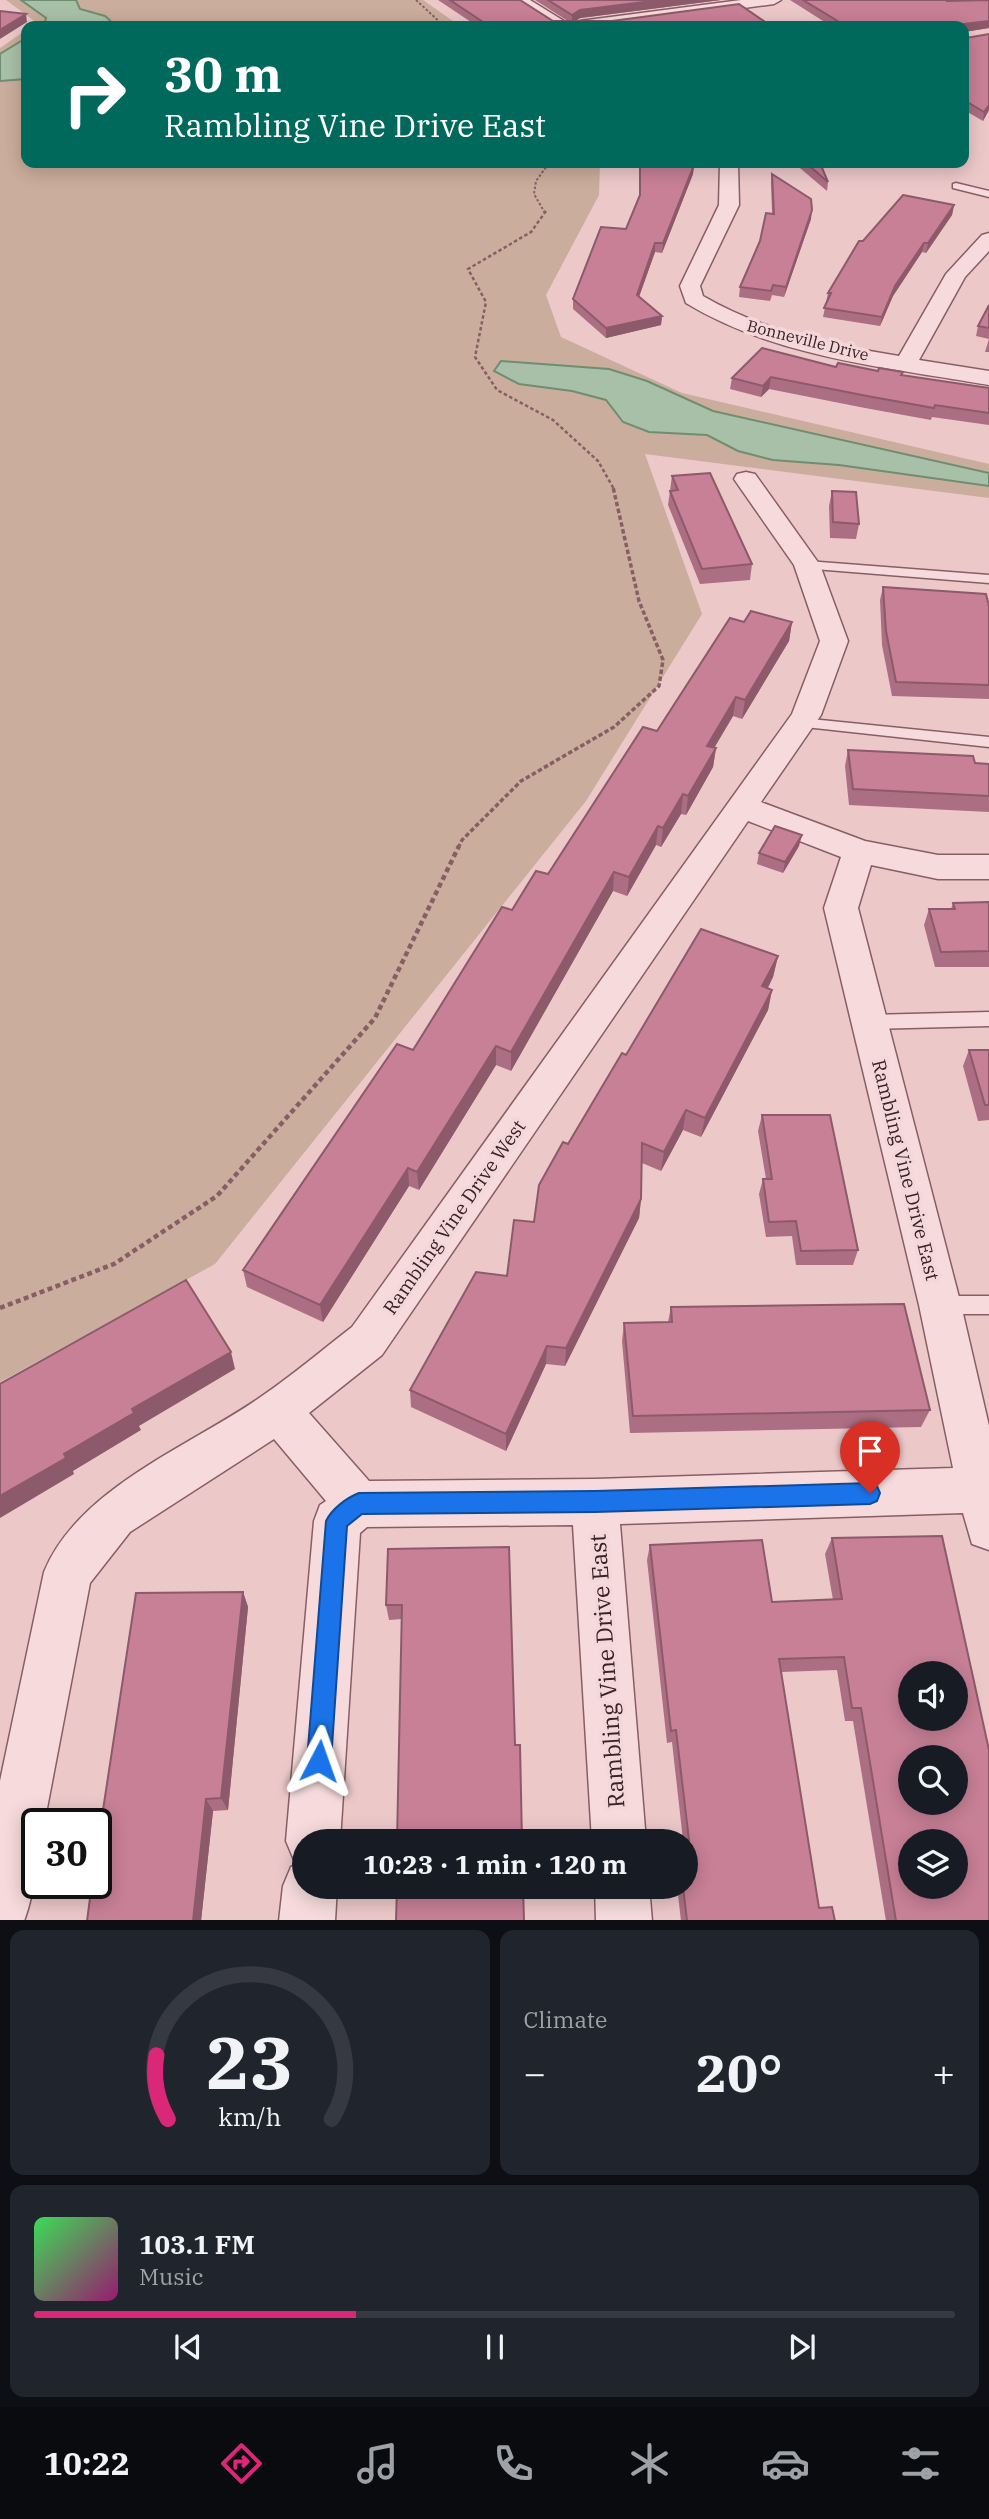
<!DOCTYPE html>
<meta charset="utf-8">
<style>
body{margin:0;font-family:"IBM Plex Serif",serif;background:#20242c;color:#f1f3f6;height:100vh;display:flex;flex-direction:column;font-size:26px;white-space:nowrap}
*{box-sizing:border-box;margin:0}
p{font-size:23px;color:#9ea1a6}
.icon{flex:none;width:38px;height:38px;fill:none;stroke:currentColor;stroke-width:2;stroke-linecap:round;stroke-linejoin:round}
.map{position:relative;height:1920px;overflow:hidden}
.details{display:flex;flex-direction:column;gap:10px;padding:10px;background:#0d0f14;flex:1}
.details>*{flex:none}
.banner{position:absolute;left:21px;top:21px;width:948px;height:147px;border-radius:14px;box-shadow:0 4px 18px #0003;background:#00695c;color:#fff;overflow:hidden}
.tools{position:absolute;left:898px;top:1661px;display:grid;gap:14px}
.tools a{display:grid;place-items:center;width:70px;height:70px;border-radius:50%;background:#171b24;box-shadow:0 4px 18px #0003;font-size:35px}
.speed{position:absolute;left:21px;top:1808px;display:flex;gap:14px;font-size:35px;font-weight:700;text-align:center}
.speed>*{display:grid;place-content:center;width:91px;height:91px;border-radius:50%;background:#171b24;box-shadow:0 4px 18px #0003;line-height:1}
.speed .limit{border:4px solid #111;border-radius:10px;background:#fff;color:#111}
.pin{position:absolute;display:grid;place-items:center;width:60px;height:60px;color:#fff;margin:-72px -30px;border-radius:50% 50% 50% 0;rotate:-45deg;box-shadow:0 0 7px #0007}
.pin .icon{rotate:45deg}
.me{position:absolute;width:77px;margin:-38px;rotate:4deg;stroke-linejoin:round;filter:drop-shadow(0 0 5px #0008)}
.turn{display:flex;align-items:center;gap:24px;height:147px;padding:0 28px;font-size:32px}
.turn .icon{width:91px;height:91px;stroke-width:2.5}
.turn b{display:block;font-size:49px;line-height:60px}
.big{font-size:52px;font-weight:800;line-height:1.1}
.details .tile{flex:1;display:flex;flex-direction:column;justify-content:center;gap:10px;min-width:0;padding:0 24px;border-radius:14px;background:#20242c}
.details .dial{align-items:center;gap:0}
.dial svg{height:182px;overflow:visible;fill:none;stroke:#363941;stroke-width:7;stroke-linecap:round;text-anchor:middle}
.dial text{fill:#f1f3f6;stroke:none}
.song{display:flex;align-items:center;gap:21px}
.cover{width:84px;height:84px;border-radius:10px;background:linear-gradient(135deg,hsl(130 70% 55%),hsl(320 70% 35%))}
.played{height:7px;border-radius:4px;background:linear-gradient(90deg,#db2777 35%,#363941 35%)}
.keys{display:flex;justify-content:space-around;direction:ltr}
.heat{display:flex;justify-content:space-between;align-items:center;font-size:38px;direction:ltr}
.details .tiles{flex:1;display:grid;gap:10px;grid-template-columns:1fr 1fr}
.tile:last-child{grid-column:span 2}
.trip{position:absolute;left:292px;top:1829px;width:406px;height:70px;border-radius:35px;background:#171b24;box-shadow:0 4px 18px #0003;font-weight:800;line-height:70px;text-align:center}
.dock{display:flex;height:112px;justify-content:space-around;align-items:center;background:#090b0e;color:#9ea1a6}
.dock .icon{width:49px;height:49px}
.dock .selected{color:#db2777}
.dock b{font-size:32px;color:#f1f3f6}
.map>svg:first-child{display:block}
.green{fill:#caad9c}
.water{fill:#a9c0a8;stroke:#6f8e70;stroke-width:2}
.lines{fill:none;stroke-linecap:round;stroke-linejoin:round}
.service-casing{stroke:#875e66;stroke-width:3}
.minor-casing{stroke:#875e66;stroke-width:3}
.path-far3{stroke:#875e66;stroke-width:2;stroke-dasharray:2.5 2;stroke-linecap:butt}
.path-far2{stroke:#875e66;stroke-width:2.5;stroke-dasharray:3.5 2.5;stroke-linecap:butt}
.path-far1{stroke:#875e66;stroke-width:3.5;stroke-dasharray:4.5 2.5;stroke-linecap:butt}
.path{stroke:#875e66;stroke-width:4.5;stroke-dasharray:5 3.5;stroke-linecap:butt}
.service{fill:#f7dbdc;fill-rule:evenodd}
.minor{fill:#f7dbdc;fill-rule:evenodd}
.wall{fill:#ac6e82}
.shaded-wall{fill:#8c5a6a}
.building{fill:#c88097;stroke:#8c5a6a;stroke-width:2;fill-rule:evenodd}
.route{fill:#1a73e8;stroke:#114b97;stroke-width:2}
.labels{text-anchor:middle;stroke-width:7;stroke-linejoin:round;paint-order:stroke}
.far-street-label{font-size:16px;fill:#382127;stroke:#f4d7d8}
.street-label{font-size:19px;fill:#382127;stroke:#f4d7d8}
.near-street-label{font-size:23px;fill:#382127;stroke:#f4d7d8}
</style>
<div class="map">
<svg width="989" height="1921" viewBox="0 0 989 1921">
<rect width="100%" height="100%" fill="#ecc8c9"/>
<path class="green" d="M6 0H423L460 26H32L37 23Z
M26 30V163H600L599 195 546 295 561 337 682 393 989 464V498L645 454 702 614 586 801 215 1264 0 1382V48Z"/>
<path class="water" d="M21 0H76L80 9 105 16 116 26H44L46 18Z
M26 38V79L0 81V54Z
M501 361 609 369 647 381 713 411 989 473V486L839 465 773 460 738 451 707 435 649 432 623 422 606 400 572 391 519 384 494 371Z"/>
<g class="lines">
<g class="service-casing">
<path id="service" d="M956 183 989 191V197L953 188V184Z
M807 561 989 575V583L802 568V562Z
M801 718 989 737V747L796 726 793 723Z
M989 1012V1026L869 1029 863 1027 860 1022 863 1017 869 1015Z
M940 1296H989V1314H940L933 1312 929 1305 933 1298Z"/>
</g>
<g class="minor-casing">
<path id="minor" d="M512 0H530L572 26H553Z
M741 0H781L774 4 612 26H572L580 21Z
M720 163H738L739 205 700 286 703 296C763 331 830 345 899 356L946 274 982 235 989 233V251L965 277 919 360 989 371V385C886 367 777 358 686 303L680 286 719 205Z
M746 472 755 474 820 565 848 641 821 715 761 802 865 841 938 855H989V879H938L871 865 858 908 961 1305 989 1426V1550L972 1544 963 1513 620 1524 646 1841H592L573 1525 367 1527 360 1533 340 1841H304V1886H337L335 1921H279L283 1886 291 1867 301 1863 294 1860 286 1841 314 1521 320 1505 326 1501 274 1439 130 1532 90 1583 44 1824H37C37 1856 36 1890 24 1921H0V1781L44 1572C79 1487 191 1446 262 1396 293 1375 322 1350 352 1327L792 714 820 641 794 565 734 479 737 474ZM748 821 841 857 824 908 919 1305 953 1468 595 1479 369 1481 309 1413 382 1355Z
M595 1886H649L652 1921H596Z"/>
</g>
<path class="path-far3" d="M416 0 444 26
M545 213 534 194 536 181 549 163"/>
<path class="path-far2" d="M546 211 531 232 468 269 486 302 475 357 497 390 553 420 598 461 614 489"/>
<path class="path-far1" d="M458 848 462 840 521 781 614 727 659 686 663 660 639 601 613 487"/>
<path class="path" d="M0 1308 114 1264 217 1196 375 1018 459 846"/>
<use href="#service" class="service"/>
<use href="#minor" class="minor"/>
</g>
<path class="wall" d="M438 0H520L553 21H568L535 0H721L580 18 576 21 771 26H477Z
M790 0H951L950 1 989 0V30V28L964 32V26H831Z
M964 37 989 110 983 121 964 110Z
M639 163H694L693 174 662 253 655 252 639 297 662 316 661 325 606 338 573 309V299L626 229 640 197Z
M794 163H820L828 182 827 191Z
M772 174 811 219 784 297 772 295 770 301 739 297 740 287 772 213 771 183Z
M954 205 952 215 926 253 922 252 893 296 880 326 823 317 828 293 863 241Z
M989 305V352H985L989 339 976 336 978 326Z
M902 375 989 388V425L932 417 931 420 865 408 769 389 761 397 730 389 732 378Z
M672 476 752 564 750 580 700 584 668 505Z
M832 491 859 524 856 539 830 538 829 506Z
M883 587 989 606V699L892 696 882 645 880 600Z
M744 622H792L789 641 742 719 733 716 714 748H716L713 767 686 815 681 814 661 847 656 845 627 896 613 891 511 1071 496 1065 419 1190 409 1186 323 1322 247 1287 243 1270 413 1050 512 910 548 874 657 731Z
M848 750 989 764V812L849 805 845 766Z
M799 846 783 873 757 864 759 853Z
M989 902V967H935L924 925 929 909H951L953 903Z
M778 956 773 977 768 988 772 990 768 1010 701 1137 683 1130 661 1171 642 1163 641 1199 639 1218 565 1366 546 1364 506 1451 411 1407 410 1390 507 1276 534 1222 568 1144 626 1055Z
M969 1050H989V1120L978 1121 963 1066Z
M762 1115 858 1250 853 1265H796L792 1236 766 1237 759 1194 763 1179H766L758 1131Z
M671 1307 930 1410 921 1427 630 1433 622 1341 624 1323 668 1322Z
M832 1538 989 1921H886L853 1721H845L837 1670 781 1672 819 1908 835 1921H681L677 1886H686L683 1840 672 1742 667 1743 647 1560 650 1545 772 1602 833 1600 825 1554Z
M388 1549 522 1841 402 1619 389 1620 386 1605Z
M243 1592 248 1607 228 1810 213 1811 201 1921H87Z"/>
<path class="shaded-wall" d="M660 0H721L580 18 572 23V15L580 10Z
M26 14 27 22 0 39V30Z
M989 21V28L964 32V24Z
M989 105V110L983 121 984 112Z
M694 165 693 174 662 253 663 243Z
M954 205 952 215 926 253 928 243Z
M812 210 811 219 784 297 786 287Z
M655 243V252L636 305 637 295Z
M924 243 922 252 893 296 880 326 882 317 895 286Z
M662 316 661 325 606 338V328Z
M771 377 769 389 761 397 763 386Z
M792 622 789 641 742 719 745 700Z
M736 697 733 716 704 765 707 746Z
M716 748 713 767 686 815 688 796Z
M683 794 681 814 661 847 663 828Z
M658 826 656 845 627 896 629 877Z
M802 835 799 846 783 873 785 862Z
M614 872 613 891 511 1071V1052Z
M778 956 773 977 758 1006 762 986Z
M772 990 768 1010 701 1137 705 1118Z
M496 1046V1065L419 1190 417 1172Z
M686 1110 683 1130 661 1171 664 1152Z
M408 1168 409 1186 323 1322 320 1305Z
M641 1199 639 1218 565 1366 566 1348Z
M547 1346 546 1364 506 1451V1434Z
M231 1352 235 1369 139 1426 141 1430 73 1471 74 1474 0 1518V1496L132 1409Z
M243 1592 248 1607 228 1810 221 1798Z
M206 1799 213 1811 201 1921H193Z"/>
<path class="building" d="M450 0H520L553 21H612L739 4 771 26H489Z
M548 0H660L580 10 572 15Z
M803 0H949L948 1 989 0V21L964 24V26H846Z
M0 11 26 14 0 30Z
M989 34V105L984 112 964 100V37L966 38Z
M640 163H694V165L663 243H655L637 295 662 316 606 328 573 299 601 227 626 229 640 195Z
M806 163H820L828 182Z
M772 174 811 199 812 210 786 287 773 285 771 291 740 287 760 241 766 213 774 214Z
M903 195 954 205 928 243H924L895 286 882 317 824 308 831 293H828L859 241H863Z
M989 305V328L978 326Z
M762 348 836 367 838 363 878 371 879 368 903 372 901 375 989 388V413L935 405 934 408 867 396 771 377 763 386 732 378Z
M710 473 752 564 702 569 670 491 678 490 672 476Z
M832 491 856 492 859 524 833 522Z
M883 587 986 594 989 606V685L896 682 886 631Z
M751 611 792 622 745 700 736 697 707 746 716 748 688 796 683 794 663 828 658 826 629 877 614 872 511 1052 496 1046 417 1172 408 1168 320 1305 243 1270 397 1044 413 1050 502 907 512 910 536 871 548 874 643 727 657 731 730 618 744 622Z
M848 750 973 756 975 763 989 764V796L853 789Z
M775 826 802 835 785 862 759 853Z
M989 902V951L941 952 929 909H955L953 903Z
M701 929 778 956 762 986 772 990 705 1118 686 1110 664 1152 642 1143 641 1199 566 1348 547 1346 506 1434 410 1390 476 1272 507 1276 514 1220 534 1222 539 1185 563 1142 568 1144 622 1053 626 1055Z
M969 1050H989V1105H985Z
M762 1115H830L858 1250 801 1251 796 1221 769 1222 763 1179H772Z
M186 1280 231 1352 132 1409 134 1413 64 1454 66 1458 0 1496V1384Z
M904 1304 930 1410 633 1416 624 1323 672 1322 671 1307Z
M942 1536 989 1750V1921H896L861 1708H852L844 1657 779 1659 819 1908 832 1907 835 1921H687L683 1886H686V1841H678L689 1840 676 1730 671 1731 650 1545 762 1540 772 1602 842 1599 832 1538ZM910 1673H956V1718H910ZM910 1757H956V1802H910ZM910 1841H956V1886H910Z
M509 1547 515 1745H520L522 1841H397L402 1605H386L388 1549Z
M243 1592 221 1798 206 1799 193 1921H87L92 1883H96V1856L136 1593Z
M397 1886H523L524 1921H396Z"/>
<path class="route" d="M870 1483 877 1486 880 1493 877 1501 870 1504 595 1512 362 1514 347 1526 331 1761 327 1769 319 1773 311 1769 307 1761 326 1521C332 1509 346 1498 359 1493L595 1491Z"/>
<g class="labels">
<g class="far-street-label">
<text transform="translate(808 340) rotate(14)" y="6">Bonneville Drive</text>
</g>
<g class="street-label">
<text transform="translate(906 1170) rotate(76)" y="7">Rambling Vine Drive East</text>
<text transform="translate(454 1217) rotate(-55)" y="7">Rambling Vine Drive West</text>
</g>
<g class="near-street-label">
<text transform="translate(607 1671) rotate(-94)" y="8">Rambling Vine Drive East</text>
</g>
</g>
</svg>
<div class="tools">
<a><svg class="icon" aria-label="sound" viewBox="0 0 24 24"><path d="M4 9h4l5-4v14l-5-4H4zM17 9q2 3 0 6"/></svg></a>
<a><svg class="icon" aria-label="search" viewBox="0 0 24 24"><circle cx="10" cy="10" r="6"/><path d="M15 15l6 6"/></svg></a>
<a><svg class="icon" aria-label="layers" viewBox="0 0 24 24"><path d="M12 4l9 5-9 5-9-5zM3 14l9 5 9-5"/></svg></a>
</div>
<div class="speed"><div class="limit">30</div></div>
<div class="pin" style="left:870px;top:1493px;background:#d93025"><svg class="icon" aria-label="arrive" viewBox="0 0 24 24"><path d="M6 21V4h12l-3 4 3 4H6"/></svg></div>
<svg class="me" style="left:319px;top:1761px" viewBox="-20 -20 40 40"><path d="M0-17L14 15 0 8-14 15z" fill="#1a73e8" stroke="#fff" stroke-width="4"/></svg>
<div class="trip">10:23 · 1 min · 120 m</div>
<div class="banner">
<div class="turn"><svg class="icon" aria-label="right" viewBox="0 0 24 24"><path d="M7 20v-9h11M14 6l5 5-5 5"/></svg><div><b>30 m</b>Rambling Vine Drive East</div></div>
</div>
</div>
<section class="details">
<div class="tiles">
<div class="tile dial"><svg viewBox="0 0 100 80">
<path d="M14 69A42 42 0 1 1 86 69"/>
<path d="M14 69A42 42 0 0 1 9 41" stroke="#db2777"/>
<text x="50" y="56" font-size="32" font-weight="700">23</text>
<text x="50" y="72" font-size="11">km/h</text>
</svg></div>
<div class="tile"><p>Climate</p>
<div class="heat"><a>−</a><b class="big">20°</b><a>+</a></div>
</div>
<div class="tile">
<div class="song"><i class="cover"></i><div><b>103.1 FM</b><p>Music</p></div></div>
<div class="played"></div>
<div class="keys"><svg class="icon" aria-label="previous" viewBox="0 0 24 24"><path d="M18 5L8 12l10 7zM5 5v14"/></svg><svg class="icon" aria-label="pause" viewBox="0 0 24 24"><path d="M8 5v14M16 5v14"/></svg><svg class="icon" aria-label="next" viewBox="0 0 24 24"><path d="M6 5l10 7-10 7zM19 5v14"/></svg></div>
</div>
</div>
</section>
<nav class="dock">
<b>10:22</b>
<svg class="icon selected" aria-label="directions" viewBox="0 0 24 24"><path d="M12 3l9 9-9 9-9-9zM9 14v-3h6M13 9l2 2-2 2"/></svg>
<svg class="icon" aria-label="music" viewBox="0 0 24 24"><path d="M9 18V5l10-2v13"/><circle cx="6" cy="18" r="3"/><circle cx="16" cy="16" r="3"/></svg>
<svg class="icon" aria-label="phone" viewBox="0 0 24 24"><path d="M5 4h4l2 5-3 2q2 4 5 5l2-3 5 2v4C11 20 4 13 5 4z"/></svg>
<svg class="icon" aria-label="climate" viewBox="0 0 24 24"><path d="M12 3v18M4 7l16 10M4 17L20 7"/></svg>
<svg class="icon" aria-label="car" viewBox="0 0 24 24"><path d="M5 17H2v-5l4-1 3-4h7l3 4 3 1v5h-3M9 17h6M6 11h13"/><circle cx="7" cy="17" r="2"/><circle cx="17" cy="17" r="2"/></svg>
<svg class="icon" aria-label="filters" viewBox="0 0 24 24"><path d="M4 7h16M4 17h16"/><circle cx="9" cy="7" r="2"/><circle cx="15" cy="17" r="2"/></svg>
</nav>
